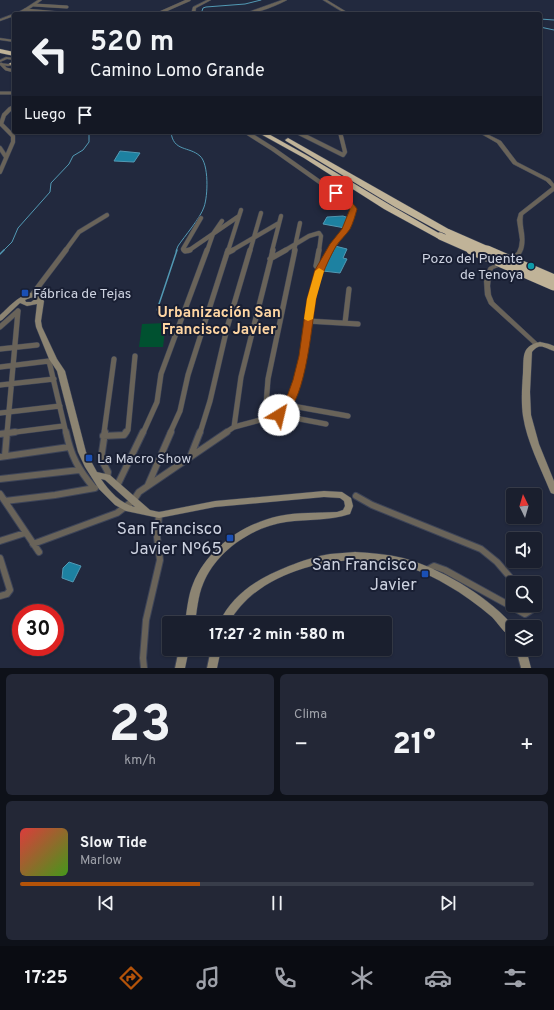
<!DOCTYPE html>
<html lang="es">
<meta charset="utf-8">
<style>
body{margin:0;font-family:Overpass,sans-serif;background:#232736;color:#f1f3f6;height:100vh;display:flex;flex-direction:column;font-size:15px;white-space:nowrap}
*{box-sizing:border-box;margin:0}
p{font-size:13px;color:#9fa2aa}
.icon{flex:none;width:22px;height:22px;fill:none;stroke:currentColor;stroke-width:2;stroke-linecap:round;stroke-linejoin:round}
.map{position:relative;height:668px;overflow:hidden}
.sheet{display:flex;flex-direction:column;gap:6px;padding:6px;background:#0e1119;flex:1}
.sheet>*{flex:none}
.guide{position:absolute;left:12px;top:12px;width:530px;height:122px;border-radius:4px;box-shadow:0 1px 3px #0004,0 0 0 1px #383d4a;background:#1a1f2e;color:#f1f3f6;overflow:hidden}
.needle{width:26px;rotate:355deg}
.controls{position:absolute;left:506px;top:488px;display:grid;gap:8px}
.controls a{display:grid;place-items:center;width:36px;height:36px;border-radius:4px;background:#1a1f2e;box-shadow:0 1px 3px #0004,0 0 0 1px #383d4a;font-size:20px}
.speed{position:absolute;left:12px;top:604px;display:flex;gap:8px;font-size:20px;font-weight:700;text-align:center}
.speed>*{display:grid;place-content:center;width:52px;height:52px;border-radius:50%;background:#1a1f2e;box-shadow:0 1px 3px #0004,0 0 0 1px #383d4a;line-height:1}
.speed .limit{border:6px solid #d22;background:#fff;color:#111}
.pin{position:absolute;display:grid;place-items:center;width:34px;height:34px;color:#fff;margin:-17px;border-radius:8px;box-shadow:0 2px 6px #0006}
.me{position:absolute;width:44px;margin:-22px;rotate:36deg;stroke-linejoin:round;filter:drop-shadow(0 0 3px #0008)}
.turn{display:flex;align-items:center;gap:14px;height:84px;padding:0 12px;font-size:18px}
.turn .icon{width:52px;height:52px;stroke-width:2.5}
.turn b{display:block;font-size:28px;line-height:34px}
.then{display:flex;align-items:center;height:38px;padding:0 12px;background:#0003;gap:8px;font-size:15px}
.big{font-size:30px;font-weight:800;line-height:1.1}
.sheet .widget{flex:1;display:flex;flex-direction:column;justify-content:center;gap:6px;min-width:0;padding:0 14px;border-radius:6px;background:#232736}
.sheet .dial{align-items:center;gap:0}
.dial b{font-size:52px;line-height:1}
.song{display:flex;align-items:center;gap:12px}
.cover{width:48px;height:48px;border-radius:6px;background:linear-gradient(135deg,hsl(0 70% 55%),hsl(100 70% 35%))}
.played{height:4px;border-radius:2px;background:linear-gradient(90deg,#b45309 35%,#383d4a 35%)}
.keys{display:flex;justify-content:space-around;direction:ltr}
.heat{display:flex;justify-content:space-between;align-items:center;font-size:22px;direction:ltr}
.sheet .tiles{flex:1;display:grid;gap:6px;grid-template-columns:1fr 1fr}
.widget:last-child{grid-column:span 2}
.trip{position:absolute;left:162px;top:616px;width:230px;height:40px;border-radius:4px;background:#1a1f2e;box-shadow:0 1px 3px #0004,0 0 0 1px #383d4a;font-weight:800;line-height:40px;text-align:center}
.menu{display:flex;height:64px;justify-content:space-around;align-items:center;background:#0a0c12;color:#9fa2aa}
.menu .icon{width:28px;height:28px}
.menu .on{color:#b45309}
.menu b{font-size:18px;color:#f1f3f6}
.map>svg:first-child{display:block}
.green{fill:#005130}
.water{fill:#1d81a1;stroke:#5299b4}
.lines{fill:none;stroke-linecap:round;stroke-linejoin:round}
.stream-far1{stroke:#5299b4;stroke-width:1}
.stream{stroke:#5299b4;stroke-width:1.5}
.minor-far3-casing{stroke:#3d4458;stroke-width:3.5}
.minor-far2-casing{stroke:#3d4458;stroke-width:5}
.minor-far1-casing{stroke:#3d4458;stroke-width:6}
.minor-casing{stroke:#3d4458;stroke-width:8}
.tertiary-casing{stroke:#3d4458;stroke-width:1}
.secondary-casing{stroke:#3d4458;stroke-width:1}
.motorway-casing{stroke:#3d4458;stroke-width:1}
.minor-far3{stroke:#696359;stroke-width:3}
.minor-far2{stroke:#696359;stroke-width:4}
.minor-far1{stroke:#696359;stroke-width:5}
.minor{stroke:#696359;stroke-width:6}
.tertiary{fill:#696359;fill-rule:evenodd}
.secondary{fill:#8c8472;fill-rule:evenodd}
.motorway{fill:#c0b398;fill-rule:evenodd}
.motorway-bridge-far1-casing{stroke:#3d4458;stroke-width:8;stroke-linecap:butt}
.motorway-bridge-casing{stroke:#3d4458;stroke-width:10;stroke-linecap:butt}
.motorway-bridge-far1{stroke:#c0b398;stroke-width:7}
.motorway-bridge{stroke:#c0b398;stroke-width:9}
.route{fill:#b45309;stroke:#753606}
.slow{fill:#f59e0b}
.culture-dot{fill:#0f9aa8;stroke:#191f33;stroke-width:1.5}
.transit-dot{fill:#1a4fb4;stroke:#191f33;stroke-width:1.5}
.labels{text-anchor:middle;stroke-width:4;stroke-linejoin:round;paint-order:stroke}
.poi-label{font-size:14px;fill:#cdd2e0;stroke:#191f33;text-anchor:start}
.neighbourhood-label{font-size:15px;font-weight:bold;fill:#ffd6a3;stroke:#191f33}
.near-poi-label{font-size:17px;fill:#cdd2e0;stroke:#191f33;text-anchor:end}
</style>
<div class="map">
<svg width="554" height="668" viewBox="0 0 554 668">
<rect width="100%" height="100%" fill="#22293e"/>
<path class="green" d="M166 323 163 347H139L142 324Z"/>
<path class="water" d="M120 151 140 153 134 162 114 161Z
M343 216 349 218 345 228 323 224 327 217Z
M335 246 347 249 343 258 347 259 340 273 323 271Z
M69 562 81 566 73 582 62 578 63 568Z"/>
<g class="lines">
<path class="stream-far1" d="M201 14 203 8 206 7 245 4 261 0
M540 19 554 20
M540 27 554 30
M171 132C173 152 189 146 200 156 209 164 208 196 204 207 201 217 184 237 178 246L176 251
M3 251 12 242 18 228 50 192 51 183 69 164 73 156 83 150 89 142V132"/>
<path class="stream" d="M0 254 4 250
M157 310 177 250"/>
<g class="minor-far3-casing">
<path id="minor-far3" d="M34 5 67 7
M25 10 60 13
M157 14 189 0
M1 64 6 69 14 71
M0 93H14
M9 110 14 105"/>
</g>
<g class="minor-far2-casing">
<path id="minor-far2" d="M246 132 273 149 348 202 354 209 346 229 330 251
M297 132 343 155 345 152 340 132
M0 148 6 157
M0 172 13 142V136L1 124 4 115 10 109
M65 251 79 232 107 215
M185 251 183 249 201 218
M188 251 239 216
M207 251 213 234 222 221
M228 251 241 210
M231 251 279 223
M250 251 261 213
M272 251 281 216
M284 251 309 236 319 233 321 236 319 251
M294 251 300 223"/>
</g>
<g class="minor-far1-casing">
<path id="minor-far1" d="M184 250 185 251 190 250
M319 250 316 266 320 270
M227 253 233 250
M270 259 286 250
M32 295 66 250
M308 321 358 324
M345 323 349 289
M0 327 18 311
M0 349 37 345
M0 367 49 361 66 433
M0 385 54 379
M287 405 348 416
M0 413 60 406
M279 415 326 424
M265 418 268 379 295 250
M234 427 241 377 273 250
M7 433 18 311
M8 433 63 426
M104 433 114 359
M126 433 128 430 135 356
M143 433 157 402 161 374 207 250
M170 433 180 411 188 375 228 250
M200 433 210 401 227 328 250 250
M225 433 234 427 279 415C306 393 303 330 311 298 316 281 322 265 331 250"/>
</g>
<g class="minor-casing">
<path id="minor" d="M66 432C71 456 78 469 94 488
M105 432 101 459 108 472 107 477
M0 434 15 432
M103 436 124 435 126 432
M191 455 200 432
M5 456 7 432
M0 457 69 447
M0 479 79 470
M148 485 171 432
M117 486 143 432
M0 494 39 552
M356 496 372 505 481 549 497 562 515 583
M5 501 55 495 95 488
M0 541 25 533
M33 544 117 513 133 501 139 492 227 432
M0 558 10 590 7 594 0 596
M427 570 434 566 445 570 525 614 533 609 539 600 535 597
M144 668 143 658 146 620 160 560 157 537 159 515"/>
</g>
<g class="tertiary-casing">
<path id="tertiary" d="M38 0H42C34 6 24 14 14 14L24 9Z
M207 0H211L196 8 195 14H191L193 7Z
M282 0H287C276 6 256 14 243 14Z
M323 0H327L350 14H346Z
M13 14H14V16L0 21V19Z
M0 38 14 40V42L0 40Z
M6 57 14 58V60L7 59 0 62V60Z
M0 63 8 64 14 63V65L8 66 0 65Z
M478 132H483L501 141 517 162 550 179 554 184V191L523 215C522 221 523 227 524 233 527 260 514 260 493 269L491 276 490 286 491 295 494 302 538 343 539 344 538 345H534L489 304 485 295 484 281 486 272 489 267 510 258 517 252 519 247 520 240 517 220 519 213 552 187 546 181 513 164 497 143Z"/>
</g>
<g class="secondary-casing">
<path id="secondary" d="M30 293 37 294 44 301 41 321 42 327 57 359 65 371 86 452 97 472 110 475 150 510 159 512 215 501 324 491 342 492 351 498 353 506 350 514C329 521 308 519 286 522 252 527 216 551 203 584 198 596 197 610 195 623H185C187 610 188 596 193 584 207 549 242 524 279 516 298 512 318 513 337 512L343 510 345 506 344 501 340 498 324 497 215 507 159 518 126 511 115 505 99 489 85 467 78 452 57 371 49 359 36 327 35 321 37 304 27 306 20 303 2 320 0 321V315C9 307 17 297 30 293ZM33 297 35 299 31 302H26L25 300ZM101 479 105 480 135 507C121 504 109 491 101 479Z
M540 342 549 344 554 346V351C544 348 540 342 532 352L530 392 531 415 539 444 554 481V494L551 493 550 491C540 466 527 442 523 416 521 402 522 387 523 373 524 357 521 346 540 342Z
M355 552C371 553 387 554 403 558 440 568 490 597 514 627L513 638C506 636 498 623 492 617 478 605 463 594 447 585 427 573 403 563 379 561 327 555 255 574 229 623H219C233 593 259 578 289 566 302 561 316 556 330 554 338 553 347 553 355 552Z
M179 649H189L185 668H175Z
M211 649H221L217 668H207Z
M516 649H526L531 668H521Z"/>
</g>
<g class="motorway-casing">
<path id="motorway" d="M0 49 14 52V56L0 53Z
M14 62V66L9 64 10 63Z
M257 132H265L308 156 390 205 444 236 440 238H437L384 209 304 158Z
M288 138 452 231 453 233 452 235H446L395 207 286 141 285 140Z"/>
</g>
<use href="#minor-far3" class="minor-far3"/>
<use href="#minor-far2" class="minor-far2"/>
<use href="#minor-far1" class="minor-far1"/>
<use href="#minor" class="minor"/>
<use href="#tertiary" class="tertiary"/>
<use href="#secondary" class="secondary"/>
<use href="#motorway" class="motorway"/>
<g class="motorway-bridge-far1-casing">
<path id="motorway-bridge-far1" d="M449 233 490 251
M440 236 474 251"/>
</g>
<g class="motorway-bridge-casing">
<path id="motorway-bridge" d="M471 250 554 286
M487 250 554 279"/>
</g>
<use href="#motorway-bridge-far1" class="motorway-bridge-far1"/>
<use href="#motorway-bridge" class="motorway-bridge"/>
</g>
<path class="route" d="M333 191C343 190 352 202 357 209 355 216 353 223 350 229 346 235 340 240 336 246 326 264 317 285 315 306 311 329 305 411 279 418L274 415 280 408 288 394 293 380 299 356 307 299 315 270 330 244 342 229 350 209 345 203 333 195Z"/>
<path class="slow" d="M319 268 324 271 316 299 313 319 308 321 304 319 307 299 315 271Z"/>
<circle class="culture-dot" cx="531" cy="266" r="4"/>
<g class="transit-dot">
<rect x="21" y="289" width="8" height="8" rx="2"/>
<rect x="85" y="454" width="8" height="8" rx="2"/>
<rect x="226" y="534" width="8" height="8" rx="2"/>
<rect x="421" y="570" width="8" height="8" rx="2"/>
</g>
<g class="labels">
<g class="poi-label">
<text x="523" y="263" text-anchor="end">Pozo del Puente<tspan x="523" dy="16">de Tenoya</tspan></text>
<text x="33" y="298">Fábrica de Tejas</text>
<text x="97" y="463">La Macro Show</text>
</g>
<g class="neighbourhood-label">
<text x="219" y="317">Urbanización San<tspan x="219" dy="17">Francisco Javier</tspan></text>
</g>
<g class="near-poi-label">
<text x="222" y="534">San Francisco<tspan x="222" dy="20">Javier Nº65</tspan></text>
<text x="417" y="570">San Francisco<tspan x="417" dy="20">Javier</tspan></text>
</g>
</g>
</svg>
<div class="controls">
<a><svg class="needle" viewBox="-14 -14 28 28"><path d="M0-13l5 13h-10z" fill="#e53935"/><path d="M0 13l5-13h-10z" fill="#9fa2aa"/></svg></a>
<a><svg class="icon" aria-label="sound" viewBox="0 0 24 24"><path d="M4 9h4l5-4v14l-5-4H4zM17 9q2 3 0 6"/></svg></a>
<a><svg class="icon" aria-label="search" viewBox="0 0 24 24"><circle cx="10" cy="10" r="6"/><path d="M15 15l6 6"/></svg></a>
<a><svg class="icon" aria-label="layers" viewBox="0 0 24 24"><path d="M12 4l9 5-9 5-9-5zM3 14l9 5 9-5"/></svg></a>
</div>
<div class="speed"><div class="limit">30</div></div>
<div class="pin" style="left:336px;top:193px;background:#d93025"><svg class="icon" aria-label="arrive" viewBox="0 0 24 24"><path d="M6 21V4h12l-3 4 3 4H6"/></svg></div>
<svg class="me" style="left:279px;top:415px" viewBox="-20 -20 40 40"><circle r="19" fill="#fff"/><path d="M0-13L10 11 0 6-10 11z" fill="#b45309"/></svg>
<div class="trip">17:27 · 2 min · 580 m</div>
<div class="guide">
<div class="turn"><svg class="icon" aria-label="left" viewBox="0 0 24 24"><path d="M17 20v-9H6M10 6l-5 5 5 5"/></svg><div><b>520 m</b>Camino Lomo Grande</div></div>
<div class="then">Luego<svg class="icon" aria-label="arrive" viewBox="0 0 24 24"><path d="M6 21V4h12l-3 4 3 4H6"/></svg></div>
</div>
</div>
<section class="sheet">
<div class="tiles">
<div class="widget dial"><b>23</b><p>km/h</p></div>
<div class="widget"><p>Clima</p>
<div class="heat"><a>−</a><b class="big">21°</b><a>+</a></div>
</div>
<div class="widget">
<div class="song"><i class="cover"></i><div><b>Slow Tide</b><p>Marlow</p></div></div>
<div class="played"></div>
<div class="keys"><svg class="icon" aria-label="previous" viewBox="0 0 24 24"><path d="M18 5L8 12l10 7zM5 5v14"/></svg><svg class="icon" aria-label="pause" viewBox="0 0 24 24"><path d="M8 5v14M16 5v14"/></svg><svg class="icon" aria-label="next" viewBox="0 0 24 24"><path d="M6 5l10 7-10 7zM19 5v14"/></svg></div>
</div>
</div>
</section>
<nav class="menu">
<b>17:25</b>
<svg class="icon on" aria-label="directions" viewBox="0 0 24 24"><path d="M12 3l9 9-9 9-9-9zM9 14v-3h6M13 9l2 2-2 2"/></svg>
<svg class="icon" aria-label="music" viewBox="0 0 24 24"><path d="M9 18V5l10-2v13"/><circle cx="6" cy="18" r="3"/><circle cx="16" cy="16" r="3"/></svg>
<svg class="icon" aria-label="phone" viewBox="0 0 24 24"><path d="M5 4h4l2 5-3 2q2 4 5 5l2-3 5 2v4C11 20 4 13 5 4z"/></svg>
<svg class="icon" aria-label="climate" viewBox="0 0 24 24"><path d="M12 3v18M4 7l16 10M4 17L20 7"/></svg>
<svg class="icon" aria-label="car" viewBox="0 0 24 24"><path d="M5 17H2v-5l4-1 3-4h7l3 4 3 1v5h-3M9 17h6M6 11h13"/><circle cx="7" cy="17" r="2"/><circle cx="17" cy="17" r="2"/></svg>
<svg class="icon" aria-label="filters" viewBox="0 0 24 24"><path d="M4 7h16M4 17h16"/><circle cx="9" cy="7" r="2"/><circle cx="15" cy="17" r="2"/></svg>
</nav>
